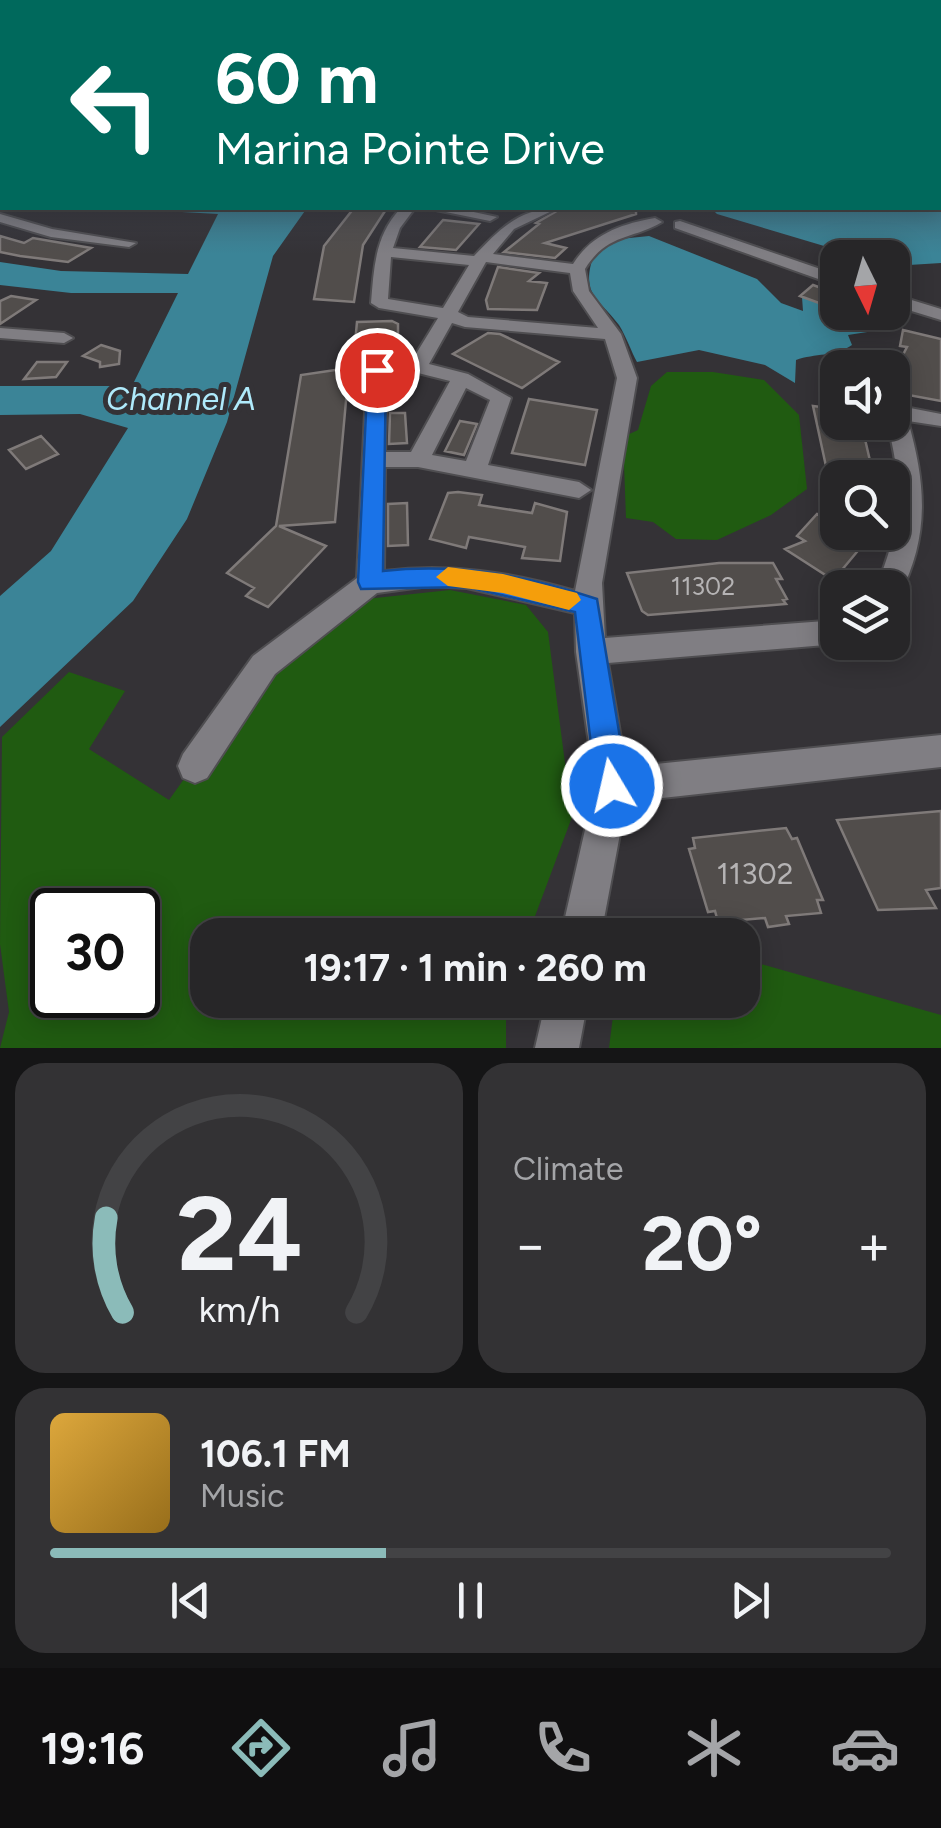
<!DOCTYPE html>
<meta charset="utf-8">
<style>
body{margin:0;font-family:Figtree,sans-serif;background:#333234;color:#f1f3f6;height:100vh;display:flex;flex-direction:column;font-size:38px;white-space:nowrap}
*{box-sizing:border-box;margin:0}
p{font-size:32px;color:#a4a5a8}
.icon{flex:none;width:55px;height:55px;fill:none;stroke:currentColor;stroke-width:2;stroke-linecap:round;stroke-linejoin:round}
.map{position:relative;height:1048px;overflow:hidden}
.panel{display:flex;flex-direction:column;gap:15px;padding:15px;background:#151516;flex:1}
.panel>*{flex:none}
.top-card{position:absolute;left:0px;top:0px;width:942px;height:210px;box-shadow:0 5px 25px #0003,0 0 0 2px #434345;background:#00695c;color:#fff;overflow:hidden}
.needle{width:65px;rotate:175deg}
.tools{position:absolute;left:820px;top:240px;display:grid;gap:20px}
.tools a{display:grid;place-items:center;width:90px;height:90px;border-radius:20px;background:#272628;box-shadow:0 5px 25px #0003,0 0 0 2px #434345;font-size:50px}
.speed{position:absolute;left:30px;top:888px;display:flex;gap:20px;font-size:50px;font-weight:700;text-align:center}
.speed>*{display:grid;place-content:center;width:130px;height:130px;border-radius:50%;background:#272628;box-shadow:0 5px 25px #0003,0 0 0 2px #434345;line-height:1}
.speed .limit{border:5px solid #111;border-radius:15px;background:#fff;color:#111}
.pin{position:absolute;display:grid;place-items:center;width:85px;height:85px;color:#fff;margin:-42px;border:5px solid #fff;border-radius:50%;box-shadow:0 2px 10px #0007}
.me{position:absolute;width:110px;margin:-55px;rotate:351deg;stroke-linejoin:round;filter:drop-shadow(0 0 8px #0008)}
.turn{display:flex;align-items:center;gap:35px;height:210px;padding:0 50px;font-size:45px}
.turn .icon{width:130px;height:130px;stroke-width:2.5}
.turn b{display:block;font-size:70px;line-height:85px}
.big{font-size:75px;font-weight:700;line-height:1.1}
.panel .tile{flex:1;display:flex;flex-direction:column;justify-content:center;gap:15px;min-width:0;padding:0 35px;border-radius:30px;background:#333234}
.panel .dial{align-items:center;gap:0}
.dial svg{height:260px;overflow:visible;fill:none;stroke:#434345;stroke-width:7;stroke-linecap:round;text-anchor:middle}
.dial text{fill:#f1f3f6;stroke:none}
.song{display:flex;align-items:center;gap:30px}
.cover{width:120px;height:120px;border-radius:15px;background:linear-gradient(135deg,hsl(40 70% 55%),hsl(40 70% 35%))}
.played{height:10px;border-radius:5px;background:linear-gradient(90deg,#8bbbb9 40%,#434345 40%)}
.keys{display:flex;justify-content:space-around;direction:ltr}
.heat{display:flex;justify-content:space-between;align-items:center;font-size:55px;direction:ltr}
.panel .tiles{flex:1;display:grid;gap:15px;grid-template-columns:1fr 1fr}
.tile:last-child{grid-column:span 2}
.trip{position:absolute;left:190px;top:918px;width:570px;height:100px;border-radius:30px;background:#272628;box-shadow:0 5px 25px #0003,0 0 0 2px #434345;font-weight:700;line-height:100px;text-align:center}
.tab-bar{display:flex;height:160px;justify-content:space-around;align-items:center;background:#100f10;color:#a4a5a8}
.tab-bar .icon{width:70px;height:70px}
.tab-bar .on{color:#8bbbb9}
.tab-bar b{font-size:45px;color:#f1f3f6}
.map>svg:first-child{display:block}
.green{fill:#205b11;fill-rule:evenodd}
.water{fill:#3b8497}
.building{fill:#514d4b;stroke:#7f7a79;stroke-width:2.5}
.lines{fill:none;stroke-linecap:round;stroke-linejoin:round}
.minor-casing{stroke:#4f4e51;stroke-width:4}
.minor{fill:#807e83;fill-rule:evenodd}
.route{fill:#1a73e8;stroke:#114b97;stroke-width:2.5}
.slow{fill:#f59e0b}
.labels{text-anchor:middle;stroke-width:10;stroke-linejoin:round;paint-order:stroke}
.number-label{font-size:25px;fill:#b5b3b4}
.near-number-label{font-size:30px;fill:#b5b3b4}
.water-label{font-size:32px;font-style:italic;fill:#afeafb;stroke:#343236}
</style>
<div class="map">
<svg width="941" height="1048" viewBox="0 0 941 1048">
<rect width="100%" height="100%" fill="#343236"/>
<path class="green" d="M667 372H713L764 380 799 415 807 489 771 515 717 540 676 539 653 522 626 518 623 437 638 430 651 386Z
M450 590 526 605 548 632 572 817 528 935H208V1000H506V1048H0L9 1012 0 944 2 737 69 672 125 691 89 749 169 800 279 646 366 599ZM52 910H138V995H52Z
M743 959 941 1015V1048H609L615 1000H742Z"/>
<path class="water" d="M941 107V263L893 266 892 258 861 257 717 214 711 208H940Z
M110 208H307L273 256 227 422 187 519 133 601 0 727V596L51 551 128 428 80 414 0 415V386H132L178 293H71L0 285V262L61 271 188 274 218 214Z
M649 236 757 279 781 303 803 311 802 297 837 303 838 312 863 313 894 322 893 328 848 335 852 345C835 357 815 353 796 360L795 383 765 365 699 350 637 362C631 351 626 336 619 325 598 297 580 295 594 254L620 239Z"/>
<path class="building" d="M354 208H387L363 245 354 302 314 299 324 246Z
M562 208H636V214L545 243 566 248 555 258 504 252 539 224 536 223Z
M443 220 479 224 456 250 420 247Z
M0 236 24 243 33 238 91 248 68 262 20 256 0 252Z
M498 267 539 273 529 281 547 283 537 310 488 309 486 300Z
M813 285 838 294V310L800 296Z
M11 296 36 300 0 324V301Z
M392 321 398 324V348L392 353 354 354 357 322Z
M903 330 941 339V401L892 392V376L907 347 900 346Z
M488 333 500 334 559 362 522 388 453 354Z
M101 345 120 351 119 364 100 367V362L83 356Z
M37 362H67L56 377 24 379Z
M349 368 335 522 279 526 326 546 268 607 246 596 254 588 227 573 276 526 301 375Z
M529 399 597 410 585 465 512 453Z
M813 406 838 409V422H861L874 478 827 471Z
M390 413H405L407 443 389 444Z
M460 421 477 424 464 455 445 451Z
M41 436 58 454 26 469 9 450Z
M458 492 482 495 479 505 532 513 535 503 567 512 560 561 522 558 525 547 469 537 466 548 430 539 448 493Z
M407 503 408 545 388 546V504Z
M817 514 838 522V532H852L866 541 836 577 827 576 785 549 805 541 797 536Z
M719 563H773L782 579H776L787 599 783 600 786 604 648 615 642 611 627 573Z
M941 811V888L926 890 936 908 878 910 837 820Z
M786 828 792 839 797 838 823 900H817L821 913 786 916 789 924 768 927 765 918 718 922 715 911 708 912 689 849 695 848 693 838Z"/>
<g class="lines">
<g class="minor-casing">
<path id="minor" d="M0 129H2V136H0Z
M401 208H415L400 228 393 248 474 256C499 230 519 208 558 208L514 229 493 254 573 264C592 234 621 224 655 218L662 222C632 240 607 233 585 269L589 291 621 334 637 378 602 583 605 638 838 620V642H843L838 644 608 663 626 767 941 735V767L626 802 601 935H561L595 786 576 652 575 613 467 588 429 586 377 593 275 674 207 778 195 783 183 778 178 766 183 754 253 656 357 578 367 371 377 365 411 362 438 318 379 308 371 303C374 267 375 235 401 208ZM391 257 469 265 443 308 388 299ZM486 262 570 273 573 291 598 328 468 317 458 312ZM452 323 465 327 605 339 617 378 575 591C511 572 450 563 384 571L385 467H418L579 498 591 490 579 482 488 465 511 398 468 374 429 364ZM418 373 450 381 411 452H385L387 376ZM466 388 490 400 466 461 432 455Z
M426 208H455L497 217 490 221Z
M0 214 52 229 136 243 129 247 51 237 0 222Z
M680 221 838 275V286L675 228V222Z
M892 294 941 309V320L892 305Z
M0 328 64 333 73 338 64 343 0 338Z
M905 407 941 414V426L908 421C926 484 930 536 899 596L892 598V588H876C902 523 904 490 887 422H892V413Z
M546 1000H588L579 1048H535Z"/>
</g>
<use href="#minor" class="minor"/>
</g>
<linearGradient id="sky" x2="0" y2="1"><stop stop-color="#1d1c1e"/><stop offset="0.42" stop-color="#4a4f5d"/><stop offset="1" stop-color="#4a4f5d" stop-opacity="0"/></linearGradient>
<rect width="941" height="254" fill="url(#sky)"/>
<path class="route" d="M377 365 386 370 383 571C457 563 526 575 597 599L628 786 623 797 612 802 601 797 596 786 575 612 467 587 361 589 358 582 368 370Z"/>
<path class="slow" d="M448 567 503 574 577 593 581 600 569 610 503 593 448 586 436 577Z"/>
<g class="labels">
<g class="number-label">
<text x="703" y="595">11302</text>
</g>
<g class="near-number-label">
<text x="755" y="884">11302</text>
</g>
<g class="water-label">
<text x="181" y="410">Channel A</text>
</g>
</g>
</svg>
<div class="tools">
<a><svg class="needle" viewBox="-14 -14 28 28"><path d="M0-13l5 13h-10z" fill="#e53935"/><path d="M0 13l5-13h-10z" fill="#a4a5a8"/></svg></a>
<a><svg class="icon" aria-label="sound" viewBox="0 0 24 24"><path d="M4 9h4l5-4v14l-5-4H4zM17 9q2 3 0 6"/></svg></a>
<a><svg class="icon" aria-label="search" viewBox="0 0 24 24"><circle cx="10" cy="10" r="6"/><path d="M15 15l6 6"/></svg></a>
<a><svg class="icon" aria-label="layers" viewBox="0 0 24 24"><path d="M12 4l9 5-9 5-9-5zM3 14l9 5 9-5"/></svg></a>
</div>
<div class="speed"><div class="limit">30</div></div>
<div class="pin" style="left:377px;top:370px;background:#d93025"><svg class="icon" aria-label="arrive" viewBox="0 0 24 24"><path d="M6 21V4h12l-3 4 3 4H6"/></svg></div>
<svg class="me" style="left:612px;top:786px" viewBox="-20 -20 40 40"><circle r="17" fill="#1a73e8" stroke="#fff" stroke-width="3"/><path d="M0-11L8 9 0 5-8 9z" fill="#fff"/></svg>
<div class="trip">19:17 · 1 min · 260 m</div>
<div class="top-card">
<div class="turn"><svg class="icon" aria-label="left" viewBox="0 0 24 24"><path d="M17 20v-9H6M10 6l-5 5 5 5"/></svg><div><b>60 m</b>Marina Pointe Drive</div></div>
</div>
</div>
<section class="panel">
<div class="tiles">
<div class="tile dial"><svg viewBox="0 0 100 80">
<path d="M14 69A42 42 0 1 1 86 69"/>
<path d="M14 69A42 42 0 0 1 9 40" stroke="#8bbbb9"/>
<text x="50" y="56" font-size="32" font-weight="700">24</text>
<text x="50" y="72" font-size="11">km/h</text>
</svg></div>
<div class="tile"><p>Climate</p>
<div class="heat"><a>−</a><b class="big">20°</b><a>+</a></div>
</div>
<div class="tile">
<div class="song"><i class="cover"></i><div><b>106.1 FM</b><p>Music</p></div></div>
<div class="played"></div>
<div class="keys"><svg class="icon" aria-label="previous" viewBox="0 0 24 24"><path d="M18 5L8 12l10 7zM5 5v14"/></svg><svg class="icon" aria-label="pause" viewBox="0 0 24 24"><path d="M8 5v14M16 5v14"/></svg><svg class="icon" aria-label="next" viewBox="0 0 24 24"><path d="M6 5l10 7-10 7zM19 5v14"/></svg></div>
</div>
</div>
</section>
<nav class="tab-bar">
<b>19:16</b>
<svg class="icon on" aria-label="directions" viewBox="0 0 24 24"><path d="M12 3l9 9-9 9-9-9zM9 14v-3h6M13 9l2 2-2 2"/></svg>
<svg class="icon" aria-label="music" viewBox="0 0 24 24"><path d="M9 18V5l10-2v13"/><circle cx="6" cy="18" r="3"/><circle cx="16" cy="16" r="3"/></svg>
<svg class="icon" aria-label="phone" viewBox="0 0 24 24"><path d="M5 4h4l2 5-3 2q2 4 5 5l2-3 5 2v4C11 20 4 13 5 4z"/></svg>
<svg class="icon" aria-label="climate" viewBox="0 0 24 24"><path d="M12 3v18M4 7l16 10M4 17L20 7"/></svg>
<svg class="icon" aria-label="car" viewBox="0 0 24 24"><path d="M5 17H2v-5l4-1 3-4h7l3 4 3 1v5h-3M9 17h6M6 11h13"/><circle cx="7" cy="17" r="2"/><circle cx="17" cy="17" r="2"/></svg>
</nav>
